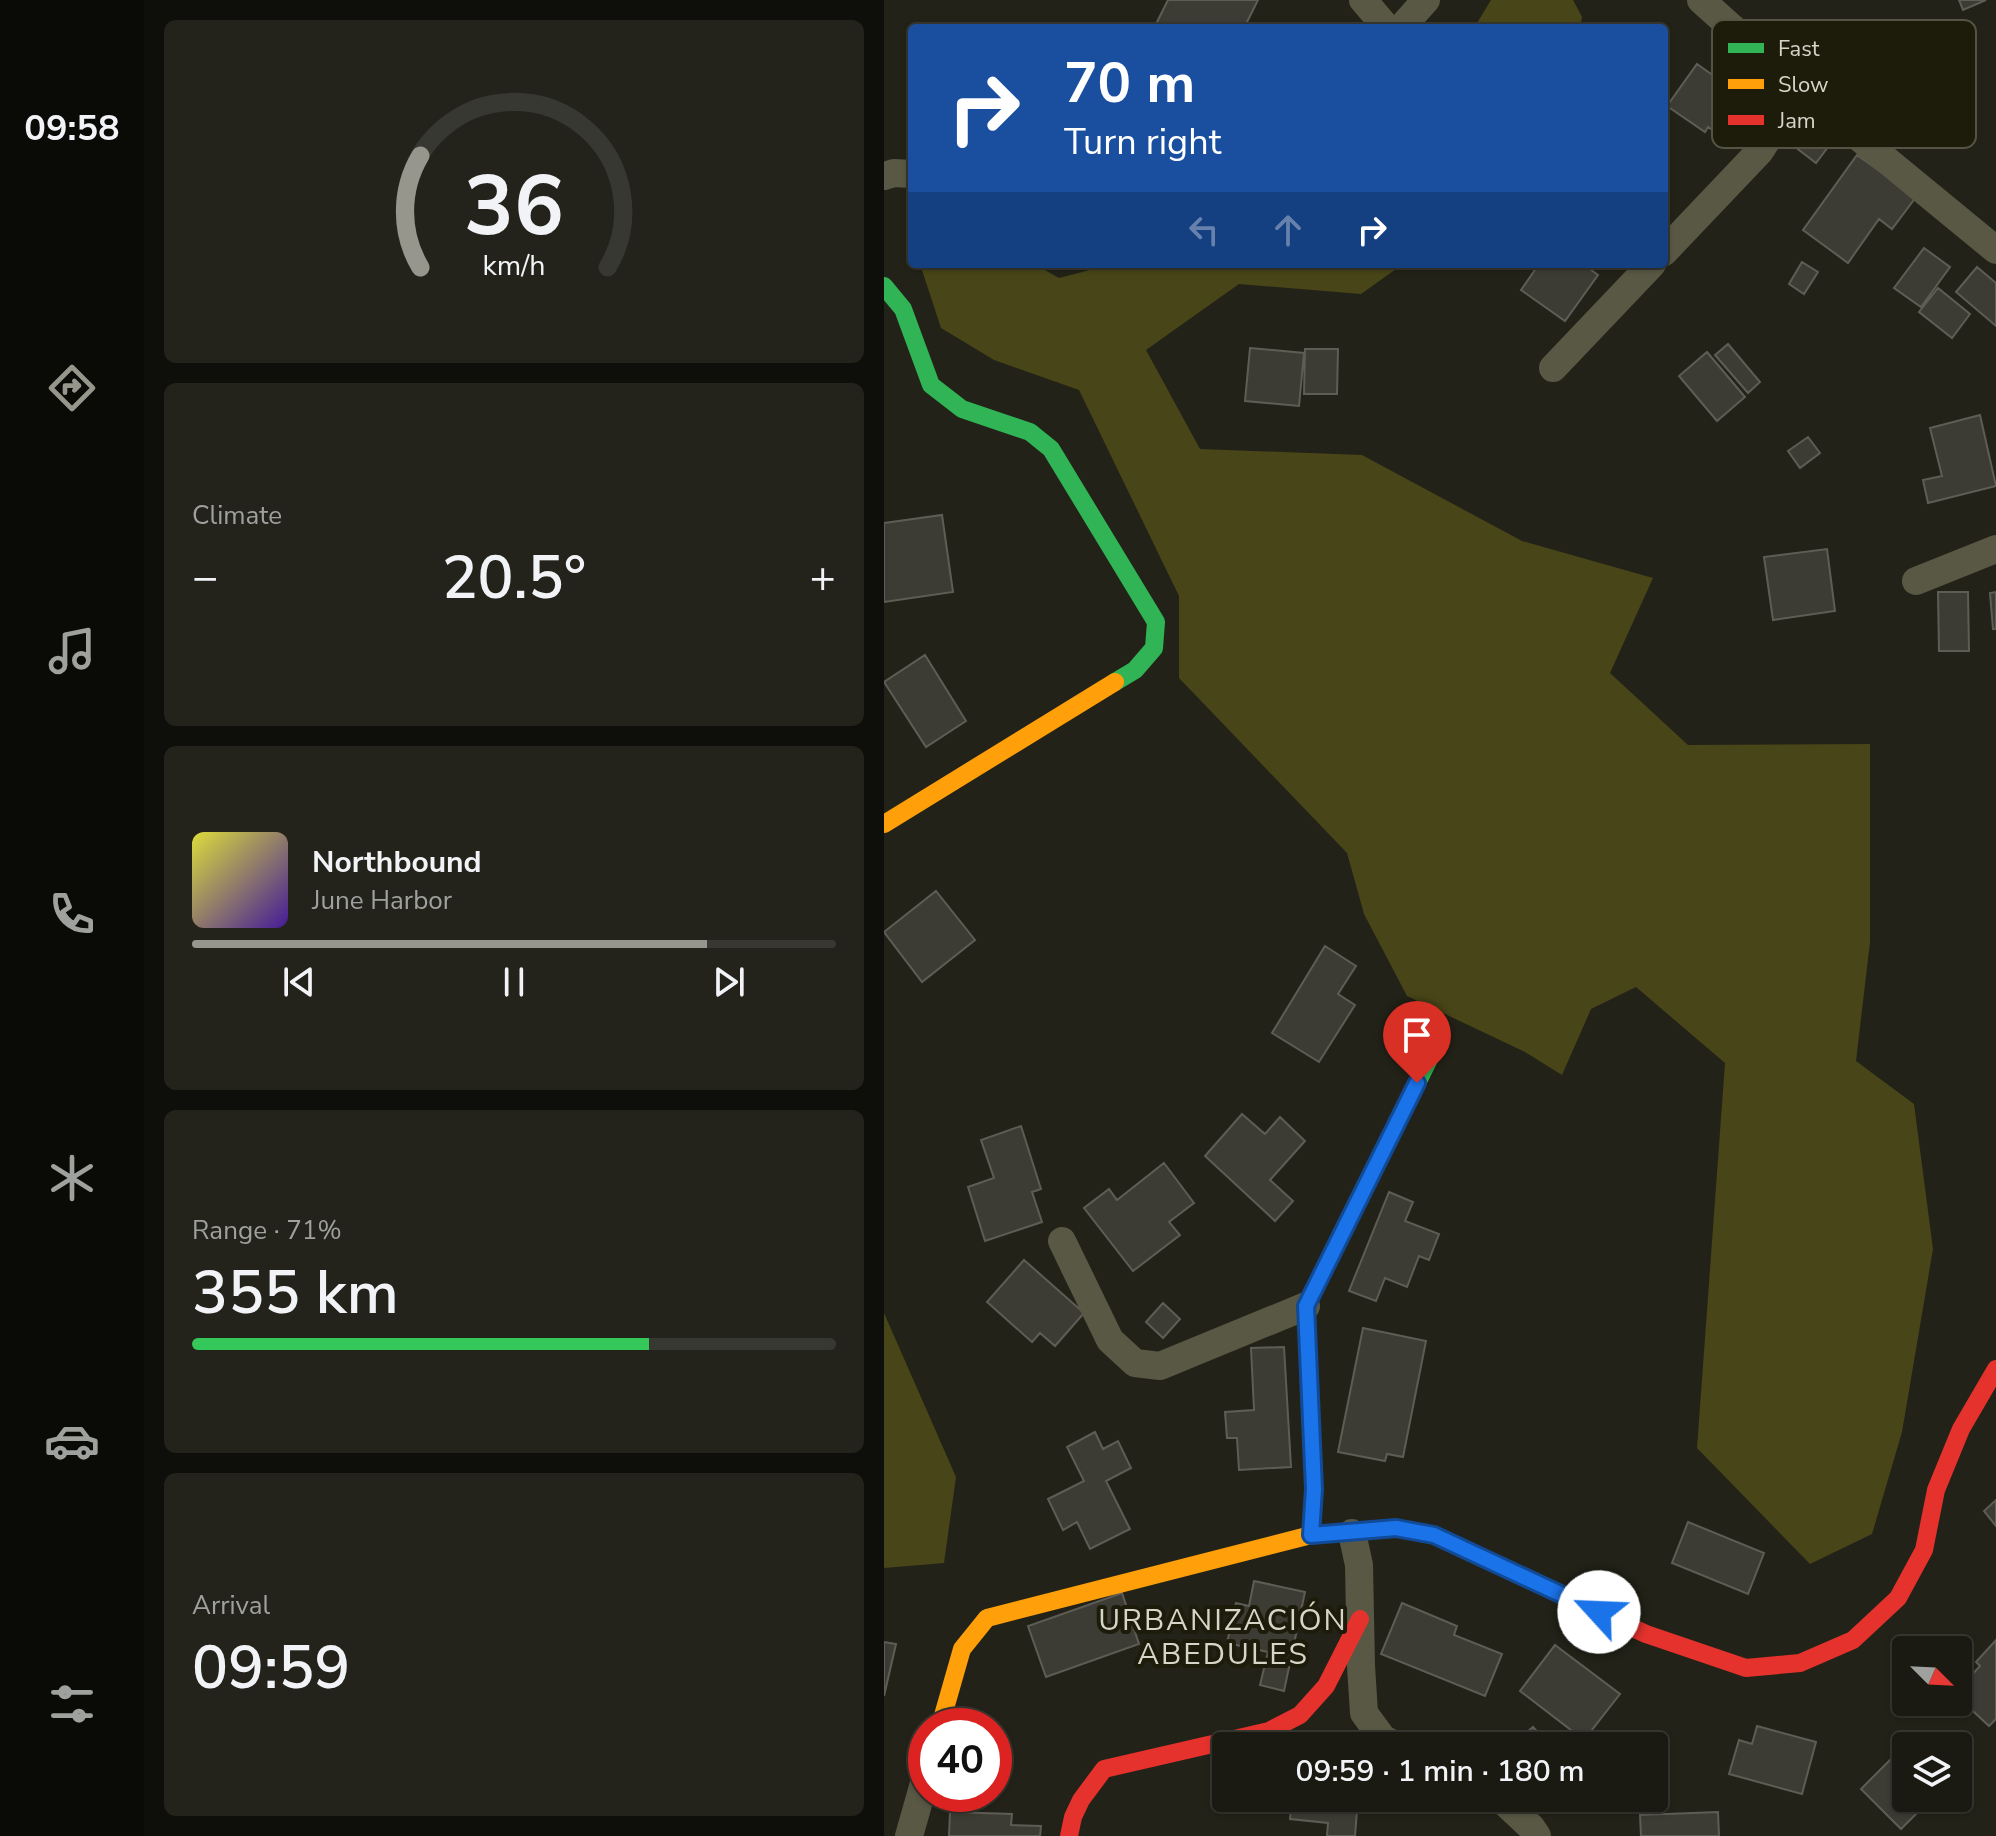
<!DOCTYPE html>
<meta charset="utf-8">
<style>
body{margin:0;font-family:"Nunito Sans",sans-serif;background:#23231b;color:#f1f3f6;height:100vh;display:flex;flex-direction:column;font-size:30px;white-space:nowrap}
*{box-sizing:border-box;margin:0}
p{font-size:26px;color:#9fa19f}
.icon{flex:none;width:44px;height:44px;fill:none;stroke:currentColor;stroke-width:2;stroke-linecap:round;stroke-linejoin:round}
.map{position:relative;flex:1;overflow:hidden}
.details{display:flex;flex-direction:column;gap:20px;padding:20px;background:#0e0e0a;width:740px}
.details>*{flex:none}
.top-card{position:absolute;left:24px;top:24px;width:760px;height:244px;border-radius:8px;box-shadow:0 2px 6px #0004,0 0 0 2px #383832;background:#1a4fa0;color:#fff;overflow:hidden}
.needle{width:52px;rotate:114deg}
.buttons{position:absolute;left:1008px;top:1636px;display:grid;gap:16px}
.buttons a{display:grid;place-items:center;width:80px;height:80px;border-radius:8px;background:#1a1a12;box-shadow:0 2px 6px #0004,0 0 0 2px #383832;font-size:40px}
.speed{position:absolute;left:24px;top:1708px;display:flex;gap:16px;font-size:40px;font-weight:700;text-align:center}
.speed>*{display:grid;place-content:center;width:104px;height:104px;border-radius:50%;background:#1a1a12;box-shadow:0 2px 6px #0004,0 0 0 2px #383832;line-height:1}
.speed .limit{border:12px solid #d22;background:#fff;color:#111}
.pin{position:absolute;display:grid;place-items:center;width:68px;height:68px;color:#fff;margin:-82px -34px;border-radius:50% 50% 50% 0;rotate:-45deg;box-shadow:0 0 8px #0007}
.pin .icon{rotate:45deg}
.me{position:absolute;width:88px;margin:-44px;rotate:295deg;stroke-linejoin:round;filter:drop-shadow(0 0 6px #0008)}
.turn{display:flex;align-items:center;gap:28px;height:168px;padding:0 24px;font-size:36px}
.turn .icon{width:104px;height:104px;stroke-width:2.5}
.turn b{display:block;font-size:56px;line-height:68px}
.lanes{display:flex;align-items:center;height:76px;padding:0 24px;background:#0003;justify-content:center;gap:40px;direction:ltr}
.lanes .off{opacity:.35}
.big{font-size:60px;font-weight:600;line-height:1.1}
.details .card{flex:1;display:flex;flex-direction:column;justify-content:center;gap:12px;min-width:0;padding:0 28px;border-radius:12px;background:#23231b}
.details .dial{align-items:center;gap:0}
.dial svg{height:208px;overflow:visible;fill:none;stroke:#383832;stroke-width:7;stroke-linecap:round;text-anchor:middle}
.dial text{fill:#f1f3f6;stroke:none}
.song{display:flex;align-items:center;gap:24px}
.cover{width:96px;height:96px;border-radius:12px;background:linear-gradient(135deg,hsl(60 70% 55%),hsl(260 70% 35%))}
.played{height:8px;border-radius:4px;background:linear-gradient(90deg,#97968c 80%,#383832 80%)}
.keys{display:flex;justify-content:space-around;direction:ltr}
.heat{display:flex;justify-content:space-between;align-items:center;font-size:44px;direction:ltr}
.charge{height:12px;border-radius:6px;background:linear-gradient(90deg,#34c759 71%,#383832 0)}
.trip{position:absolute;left:328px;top:1732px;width:456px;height:80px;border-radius:8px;background:#1a1a12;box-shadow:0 2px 6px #0004,0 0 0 2px #383832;font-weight:600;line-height:80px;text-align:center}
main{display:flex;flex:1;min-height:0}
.tabs{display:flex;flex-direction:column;width:144px;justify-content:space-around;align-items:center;background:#0a0a07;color:#9fa19f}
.tabs .icon{width:56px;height:56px}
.tabs .on{color:#97968c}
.tabs b{font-size:36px;color:#f1f3f6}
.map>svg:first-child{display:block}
.forest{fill:#484518}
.building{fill:#3d3c34;stroke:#5e5d55;stroke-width:2}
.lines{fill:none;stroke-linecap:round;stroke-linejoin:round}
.street{stroke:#595844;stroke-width:28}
.fast{stroke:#30b455;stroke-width:18}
.slow{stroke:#ff9f0a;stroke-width:18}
.jam{stroke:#e5322d;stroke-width:18}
.route-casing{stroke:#114b97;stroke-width:20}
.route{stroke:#1a73e8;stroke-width:14}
.labels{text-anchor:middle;stroke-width:8;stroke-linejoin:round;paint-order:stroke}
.neighbourhood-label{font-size:30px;letter-spacing:2px;fill:#d5d5ca;stroke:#1d1c0b}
.key{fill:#1d1c0b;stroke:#545444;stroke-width:2}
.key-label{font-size:22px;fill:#d5d5ca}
</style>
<main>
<nav class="tabs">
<b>09:58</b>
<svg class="icon on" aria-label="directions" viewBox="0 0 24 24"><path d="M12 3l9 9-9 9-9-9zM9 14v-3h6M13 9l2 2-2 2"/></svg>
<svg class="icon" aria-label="music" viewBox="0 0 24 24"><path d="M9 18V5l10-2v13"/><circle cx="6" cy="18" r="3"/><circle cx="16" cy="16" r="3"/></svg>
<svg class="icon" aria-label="phone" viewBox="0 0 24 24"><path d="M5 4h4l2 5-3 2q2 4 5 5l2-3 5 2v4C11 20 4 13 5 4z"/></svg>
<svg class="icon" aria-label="climate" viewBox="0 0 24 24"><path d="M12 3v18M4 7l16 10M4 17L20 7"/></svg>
<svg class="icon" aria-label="car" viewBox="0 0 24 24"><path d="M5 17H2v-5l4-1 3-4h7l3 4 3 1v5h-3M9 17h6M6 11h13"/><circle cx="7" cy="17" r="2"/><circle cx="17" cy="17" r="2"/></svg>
<svg class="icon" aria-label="filters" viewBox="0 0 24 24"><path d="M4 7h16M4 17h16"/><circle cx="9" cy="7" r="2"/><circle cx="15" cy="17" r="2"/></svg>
</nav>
<section class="details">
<div class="card dial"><svg viewBox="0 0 100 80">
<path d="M14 69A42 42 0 1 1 86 69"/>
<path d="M14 69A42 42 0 0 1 14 26" stroke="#97968c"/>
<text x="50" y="56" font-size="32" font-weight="700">36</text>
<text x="50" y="72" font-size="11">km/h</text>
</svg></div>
<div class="card"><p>Climate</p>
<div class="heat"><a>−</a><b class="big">20.5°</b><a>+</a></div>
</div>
<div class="card">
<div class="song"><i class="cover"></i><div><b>Northbound</b><p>June Harbor</p></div></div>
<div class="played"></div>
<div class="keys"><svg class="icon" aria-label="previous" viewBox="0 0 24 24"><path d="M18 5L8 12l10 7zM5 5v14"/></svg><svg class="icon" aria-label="pause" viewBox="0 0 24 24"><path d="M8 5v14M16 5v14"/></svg><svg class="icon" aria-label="next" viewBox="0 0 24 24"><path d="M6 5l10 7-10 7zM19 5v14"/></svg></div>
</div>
<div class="card"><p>Range · 71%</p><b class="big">355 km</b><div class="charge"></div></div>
<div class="card"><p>Arrival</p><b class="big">09:59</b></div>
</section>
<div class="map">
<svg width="1112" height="1836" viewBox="0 0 1112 1836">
<rect width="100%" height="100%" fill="#232218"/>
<path class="forest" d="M607 0H689L698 17 696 28H590Z
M36 264H150L175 278 229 264H519L477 294 355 284 262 350 316 449 478 455 638 541 769 578 726 673 804 745 986 744V942L972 1061 1030 1104 1049 1249 1018 1432 988 1534 926 1564 813 1448 841 1063 752 987 707 1009 678 1075 641 1052 523 996 480 914 463 853 295 678V596L195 390 110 360 57 328Z
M0 1313 72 1477 60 1563 0 1568Z"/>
<path class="building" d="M284 0H374L360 28H270Z
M1075 0H1102L1079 10Z
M813 64 868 103 842 139 824 127 821 132 783 106Z
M926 115 953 135 932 163 906 143Z
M973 155 1032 197 1008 229 995 219 964 263 919 230Z
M1040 248 1066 267 1037 307 1010 288Z
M918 262 934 272 920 294 905 284Z
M655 264H699L714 275 681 321 637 290Z
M1093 267 1112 283V326L1072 292Z
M1054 288 1086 314 1068 338 1035 312Z
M844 344 876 382 864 393 831 355Z
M366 348 420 353 415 406 361 401Z
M421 349H454L453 394H420Z
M823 352 861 397 833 421 795 376Z
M1096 415 1112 486 1044 503 1039 480 1058 476 1046 428Z
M924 437 936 453 916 468 904 451Z
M58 515 69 592 0 602V523Z
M943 549 951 611 889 620 880 557Z
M1054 592H1084L1085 651H1055Z
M1112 592V629H1109L1106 593Z
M41 655 82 721 42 747 0 682Z
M52 891 91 940 38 982 0 932Z
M441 946 472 966 454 994 471 1005 435 1062 388 1033Z
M358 1114 381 1134 396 1117 421 1141 386 1180 409 1201 391 1221 321 1156Z
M137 1126 157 1189 148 1192 158 1222 101 1241 84 1187 110 1178 97 1140Z
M280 1163 310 1203 285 1222 296 1235 249 1271 200 1208 225 1189 233 1200Z
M505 1192 529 1202 521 1221 555 1234 545 1260 535 1256 523 1287 501 1278 492 1301 465 1291Z
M140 1260 200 1313 171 1346 156 1333 148 1342 103 1302Z
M279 1303 296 1319 279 1338 262 1322Z
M479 1328 542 1341 519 1457 503 1454 501 1461 454 1452Z
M400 1347 407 1467 355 1470 353 1438H343L341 1412 370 1410 367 1348Z
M211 1432 219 1449 234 1441 247 1468 222 1481 246 1529 206 1549 193 1522 179 1530 164 1499 200 1481 183 1447Z
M1112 1500V1526L1100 1511Z
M804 1522 880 1553 864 1594 788 1563Z
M370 1581 421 1592 400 1691 376 1685 384 1652 343 1643 352 1603 365 1606Z
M238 1593 255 1644 162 1677 144 1626Z
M518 1603 573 1626 570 1635 618 1654 601 1696 497 1654Z
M1112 1640V1719L1105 1726 1074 1697V1690L1096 1666 1092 1662Z
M0 1642 12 1644 0 1696Z
M671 1645 736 1694 700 1740 636 1691Z
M873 1726 932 1742 918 1794 845 1774 855 1740 868 1744Z
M649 1727 666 1746H627Z
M1019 1747 1022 1750V1798H1048L1017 1829 977 1789Z
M408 1798H474L471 1836H443L444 1823 406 1819Z
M66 1812 128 1814 127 1825 157 1826 156 1836H65Z
M834 1812 835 1836H757L756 1815Z"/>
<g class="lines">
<path class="street" d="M479 0 503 28
M817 0 916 89 1112 250
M517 28 542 0
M0 176 10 173 28 174
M780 252 876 151 916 89
M669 368 768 264
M1032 581 1112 549
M178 1241 226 1340 251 1363 276 1366 422 1306
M468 1533 475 1565 477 1666 480 1713 499 1739 514 1746
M616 1798 647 1827 653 1836
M25 1836 42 1776"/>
<path class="fast" d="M0 286 19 309 47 385 78 409 146 432 167 449 272 622 270 648 251 670 231 682
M483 1184 547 1055"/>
<path class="slow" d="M0 824 231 682
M56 1726 78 1649 103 1618 427 1535 512 1528 550 1535 635 1575"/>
<path class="jam" d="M427 1535 430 1489 422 1306 483 1184
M635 1575 762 1634 862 1668 916 1663 969 1640 1014 1598 1040 1550 1052 1490 1077 1429 1112 1369
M185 1836 189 1817 197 1800 220 1769 385 1731 416 1715 442 1686 476 1619"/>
</g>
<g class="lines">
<g class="route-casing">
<path id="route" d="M533 1083 422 1306 430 1489 427 1535 512 1528 550 1535 715 1612"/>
</g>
<use href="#route" class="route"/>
</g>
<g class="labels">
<g class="neighbourhood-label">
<text x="339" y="1630">URBANIZACIÓN<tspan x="339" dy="34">ABEDULES</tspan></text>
</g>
</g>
<rect x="828" y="20" width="264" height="128" rx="12" class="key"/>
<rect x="844" y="43" width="36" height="10" fill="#30b455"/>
<rect x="844" y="79" width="36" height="10" fill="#ff9f0a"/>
<rect x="844" y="115" width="36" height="10" fill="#e5322d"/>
<g class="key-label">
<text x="894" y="56">Fast</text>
<text x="894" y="92">Slow</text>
<text x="894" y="128">Jam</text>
</g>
</svg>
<div class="buttons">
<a><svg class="needle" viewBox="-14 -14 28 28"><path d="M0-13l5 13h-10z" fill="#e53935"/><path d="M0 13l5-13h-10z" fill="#9fa19f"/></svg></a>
<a><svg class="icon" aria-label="layers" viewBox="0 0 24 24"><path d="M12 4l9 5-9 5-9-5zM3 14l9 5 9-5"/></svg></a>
</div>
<div class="speed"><div class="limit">40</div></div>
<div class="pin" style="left:533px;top:1083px;background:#d93025"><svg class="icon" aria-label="arrive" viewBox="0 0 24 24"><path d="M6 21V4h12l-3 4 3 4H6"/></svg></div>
<svg class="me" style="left:715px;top:1612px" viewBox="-20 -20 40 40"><circle r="19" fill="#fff"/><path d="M0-13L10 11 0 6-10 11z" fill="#1a73e8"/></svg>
<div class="trip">09:59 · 1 min · 180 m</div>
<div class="top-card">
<div class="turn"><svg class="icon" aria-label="right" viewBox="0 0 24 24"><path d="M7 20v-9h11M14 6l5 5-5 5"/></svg><div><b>70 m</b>Turn right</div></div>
<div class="lanes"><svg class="icon off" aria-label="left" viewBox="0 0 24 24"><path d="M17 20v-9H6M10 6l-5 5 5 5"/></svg><svg class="icon off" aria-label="ahead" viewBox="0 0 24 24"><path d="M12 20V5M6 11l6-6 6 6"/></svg><svg class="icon" aria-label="right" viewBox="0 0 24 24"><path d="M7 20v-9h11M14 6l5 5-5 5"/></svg></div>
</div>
</div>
</main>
